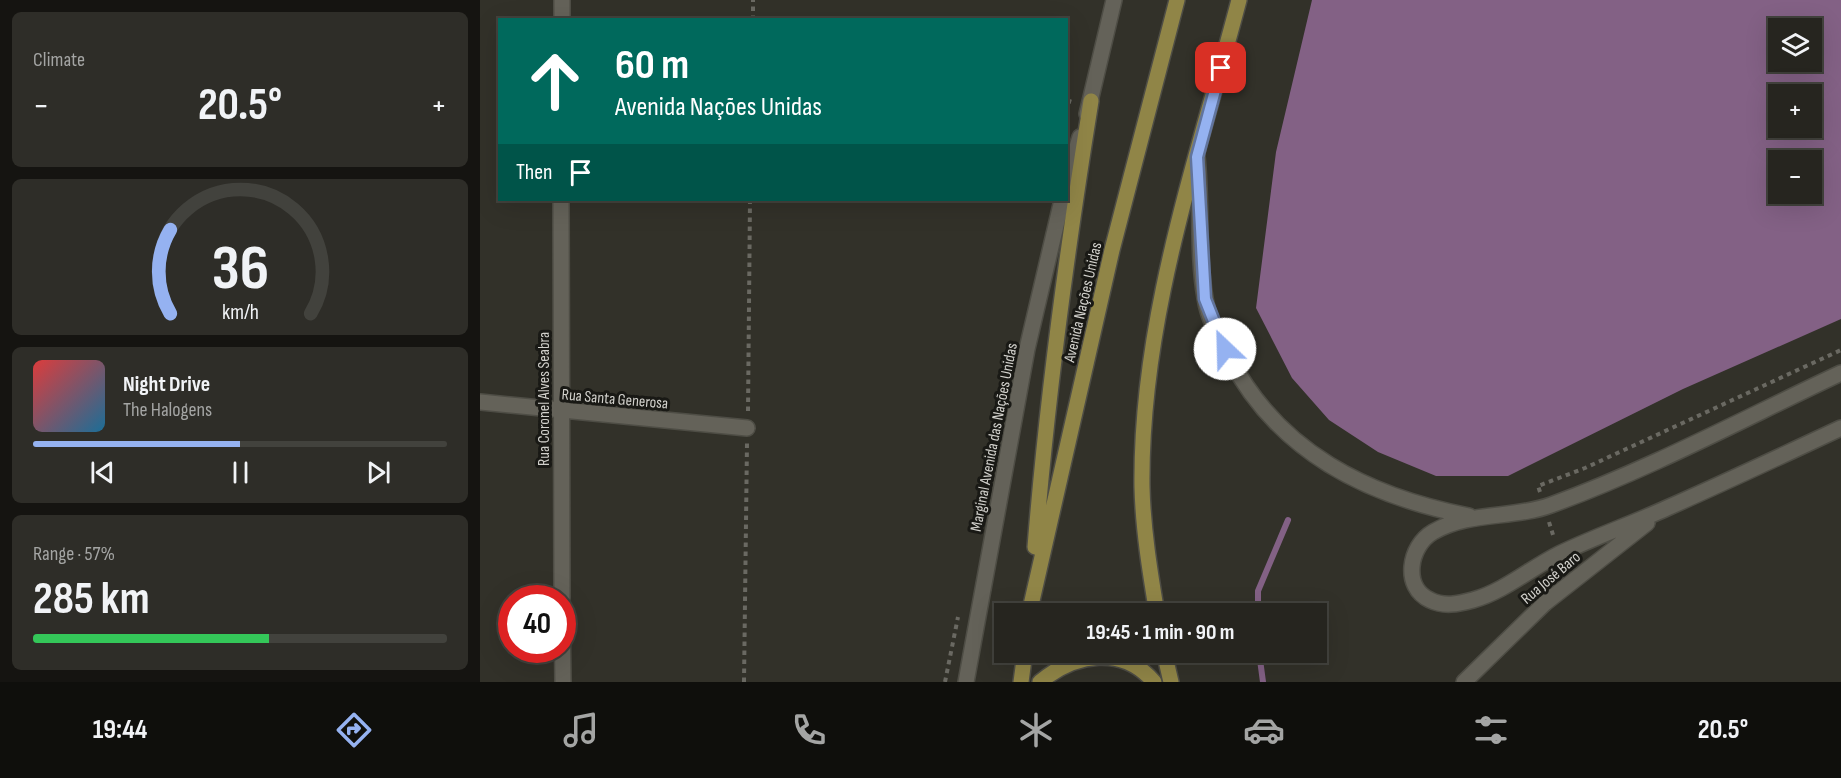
<!DOCTYPE html>
<meta charset="utf-8">
<style>
body{margin:0;font-family:"Sofia Sans Condensed",sans-serif;background:#2e2d28;color:#f1f3f6;height:100vh;display:flex;flex-direction:column;font-size:22px;white-space:nowrap}
*{box-sizing:border-box;margin:0}
p{font-size:20px;color:#a4a5a4}
.icon{flex:none;width:33px;height:33px;fill:none;stroke:currentColor;stroke-width:2;stroke-linecap:round;stroke-linejoin:round}
.map{position:relative;flex:1;overflow:hidden}
.sheet{display:flex;flex-direction:column;gap:12px;padding:12px;background:#151411;width:480px}
.sheet>*{flex:none}
.guide{position:absolute;left:18px;top:18px;width:570px;height:183px;border-radius:0px;box-shadow:0 6px 24px #0002,0 0 0 2px #42423d;background:#00695c;color:#fff;overflow:hidden}
.fabs{position:absolute;left:1288px;top:18px;display:grid;gap:12px}
.fabs a{display:grid;place-items:center;width:54px;height:54px;border-radius:0px;background:#26251f;box-shadow:0 6px 24px #0002,0 0 0 2px #42423d;font-size:30px}
.speed{position:absolute;left:18px;top:585px;display:flex;gap:12px;font-size:30px;font-weight:700;text-align:center}
.speed>*{display:grid;place-content:center;width:78px;height:78px;border-radius:50%;background:#26251f;box-shadow:0 6px 24px #0002,0 0 0 2px #42423d;line-height:1}
.speed .limit{border:9px solid #d22;background:#fff;color:#111}
.pin{position:absolute;display:grid;place-items:center;width:51px;height:51px;color:#fff;margin:-26px;border-radius:12px;box-shadow:0 3px 9px #0006}
.me{position:absolute;width:66px;margin:-33px;rotate:336deg;stroke-linejoin:round;filter:drop-shadow(0 0 4px #0008)}
.turn{display:flex;align-items:center;gap:21px;height:126px;padding:0 18px;font-size:27px}
.turn .icon{width:78px;height:78px;stroke-width:2.5}
.turn b{display:block;font-size:42px;line-height:51px}
.then{display:flex;align-items:center;height:57px;padding:0 18px;background:#0003;gap:12px;font-size:22px}
.big{font-size:45px;font-weight:700;line-height:1.1}
.sheet .tile{flex:1;display:flex;flex-direction:column;justify-content:center;gap:9px;min-width:0;padding:0 21px;border-radius:9px;background:#2e2d28}
.sheet .dial{align-items:center;gap:0}
.dial svg{height:156px;overflow:visible;fill:none;stroke:#42423d;stroke-width:7;stroke-linecap:round;text-anchor:middle}
.dial text{fill:#f1f3f6;stroke:none}
.song{display:flex;align-items:center;gap:18px}
.cover{width:72px;height:72px;border-radius:9px;background:linear-gradient(135deg,hsl(0 70% 55%),hsl(200 70% 35%))}
.played{height:6px;border-radius:3px;background:linear-gradient(90deg,#95b2f1 50%,#42423d 50%)}
.keys{display:flex;justify-content:space-around;direction:ltr}
.heat{display:flex;justify-content:space-between;align-items:center;font-size:33px;direction:ltr}
.charge{height:9px;border-radius:4px;background:linear-gradient(90deg,#34c759 57%,#42423d 0)}
.trip{position:absolute;left:514px;top:603px;width:333px;height:60px;border-radius:0px;background:#26251f;box-shadow:0 6px 24px #0002,0 0 0 2px #42423d;font-weight:700;line-height:60px;text-align:center}
.tabs{display:flex;height:96px;justify-content:space-around;align-items:center;background:#0f0f0c;color:#a4a5a4}
.tabs .icon{width:42px;height:42px}
.tabs .selected{color:#95b2f1}
.tabs b{font-size:27px;color:#f1f3f6}
main{display:flex;flex:1;min-height:0}
.map>svg:first-child{display:block}
.water{fill:#836185;fill-rule:evenodd}
.lines{fill:none;stroke-linecap:round;stroke-linejoin:round}
.stream{stroke:#836185;stroke-width:6}
.minor-casing{stroke:#4e4d45;stroke-width:18}
.major-casing{stroke:#4e4d45;stroke-width:18}
.path{stroke:#6a6962;stroke-width:4;stroke-dasharray:4.5 4.5;stroke-linecap:butt}
.minor{stroke:#646259;stroke-width:15}
.major{stroke:#908547;stroke-width:15}
.route-casing{stroke:#61749d;stroke-width:15}
.route{stroke:#95b2f1;stroke-width:10}
.labels{text-anchor:middle;stroke-width:6;stroke-linejoin:round;paint-order:stroke}
.street-label{font-size:16px;fill:#d2d1cc;stroke:#191915}
</style>
<main>
<section class="sheet">
<div class="tile"><p>Climate</p>
<div class="heat"><a>−</a><b class="big">20.5°</b><a>+</a></div>
</div>
<div class="tile dial"><svg viewBox="0 0 100 80">
<path d="M14 69A42 42 0 1 1 86 69"/>
<path d="M14 69A42 42 0 0 1 14 26" stroke="#95b2f1"/>
<text x="50" y="56" font-size="32" font-weight="700">36</text>
<text x="50" y="72" font-size="11">km/h</text>
</svg></div>
<div class="tile">
<div class="song"><i class="cover"></i><div><b>Night Drive</b><p>The Halogens</p></div></div>
<div class="played"></div>
<div class="keys"><svg class="icon" aria-label="previous" viewBox="0 0 24 24"><path d="M18 5L8 12l10 7zM5 5v14"/></svg><svg class="icon" aria-label="pause" viewBox="0 0 24 24"><path d="M8 5v14M16 5v14"/></svg><svg class="icon" aria-label="next" viewBox="0 0 24 24"><path d="M6 5l10 7-10 7zM19 5v14"/></svg></div>
</div>
<div class="tile"><p>Range · 57%</p><b class="big">285 km</b><div class="charge"></div></div>
</section>
<div class="map">
<svg width="1361" height="682" viewBox="0 0 1361 682">
<rect width="100%" height="100%" fill="#323129"/>
<path class="water" d="M832 0H1361V319L1203 389 1028 476H956L898 452 849 420 812 378 776 308 796 152ZM1299 28H1332V62H1299ZM1299 94H1332V128H1299ZM1299 160H1332V194H1299Z"/>
<g class="lines">
<path class="stream" d="M778 614V591L808 520
M779 652 783 682"/>
<g class="minor-casing">
<path id="minor" d="M82 20V0
M607 114 634 0
M717 157C722 204 717 252 725 298 728 318 739 339 749 357 798 452 887 496 989 516
M586 183 600 137
M81 200 82 598
M1361 373C1265 418 1170 469 1071 505 1033 519 989 511 953 532 929 546 922 587 950 600 964 607 978 604 993 600 1023 592 1051 568 1079 554 1114 537 1152 524 1187 508 1246 482 1303 455 1361 428
M0 402 267 428
M82 609 83 682
M486 682 547 349 582 200
M984 682 1065 603 1167 523"/>
</g>
<g class="major-casing">
<path id="major" d="M555 547C567 397 587 249 611 101
M549 614 632 250 697 0
M677 614C670 572 663 529 662 487 660 320 717 160 759 0
M684 652 691 682
M541 682 545 652
M560 682C595 653 643 645 674 682"/>
</g>
<path class="path" d="M273 20V0
M586 112 590 99
M268 411 270 200
M1060 492 1058 486 1105 468 1361 350
M1069 522 1074 538
M264 682 267 443
M465 682 478 617"/>
<use href="#minor" class="minor"/>
<use href="#major" class="major"/>
</g>
<g class="lines">
<g class="route-casing">
<path id="route" d="M741 68 717 157 725 299 745 349"/>
</g>
<use href="#route" class="route"/>
</g>
<g class="labels">
<g class="street-label">
<text transform="translate(602 302) rotate(-77)" y="6">Avenida Nações Unidas</text>
<text transform="translate(135 398) rotate(5)" y="6">Rua Santa Generosa</text>
<text transform="translate(63 399) rotate(-90)" y="6">Rua Coronel Alves Seabra</text>
<text transform="translate(513 437) rotate(-79)" y="6">Marginal Avenida das Nações Unidas</text>
<text transform="translate(1070 577) rotate(-40)" y="6">Rua José Baro</text>
</g>
</g>
</svg>
<div class="fabs">
<a><svg class="icon" aria-label="layers" viewBox="0 0 24 24"><path d="M12 4l9 5-9 5-9-5zM3 14l9 5 9-5"/></svg></a>
<a>+</a>
<a>−</a>
</div>
<div class="speed"><div class="limit">40</div></div>
<div class="pin" style="left:741px;top:68px;background:#d93025"><svg class="icon" aria-label="arrive" viewBox="0 0 24 24"><path d="M6 21V4h12l-3 4 3 4H6"/></svg></div>
<svg class="me" style="left:745px;top:349px" viewBox="-20 -20 40 40"><circle r="19" fill="#fff"/><path d="M0-13L10 11 0 6-10 11z" fill="#95b2f1"/></svg>
<div class="trip">19:45 · 1 min · 90 m</div>
<div class="guide">
<div class="turn"><svg class="icon" aria-label="ahead" viewBox="0 0 24 24"><path d="M12 20V5M6 11l6-6 6 6"/></svg><div><b>60 m</b>Avenida Nações Unidas</div></div>
<div class="then">Then<svg class="icon" aria-label="arrive" viewBox="0 0 24 24"><path d="M6 21V4h12l-3 4 3 4H6"/></svg></div>
</div>
</div>
</main>
<nav class="tabs">
<b>19:44</b>
<svg class="icon selected" aria-label="directions" viewBox="0 0 24 24"><path d="M12 3l9 9-9 9-9-9zM9 14v-3h6M13 9l2 2-2 2"/></svg>
<svg class="icon" aria-label="music" viewBox="0 0 24 24"><path d="M9 18V5l10-2v13"/><circle cx="6" cy="18" r="3"/><circle cx="16" cy="16" r="3"/></svg>
<svg class="icon" aria-label="phone" viewBox="0 0 24 24"><path d="M5 4h4l2 5-3 2q2 4 5 5l2-3 5 2v4C11 20 4 13 5 4z"/></svg>
<svg class="icon" aria-label="climate" viewBox="0 0 24 24"><path d="M12 3v18M4 7l16 10M4 17L20 7"/></svg>
<svg class="icon" aria-label="car" viewBox="0 0 24 24"><path d="M5 17H2v-5l4-1 3-4h7l3 4 3 1v5h-3M9 17h6M6 11h13"/><circle cx="7" cy="17" r="2"/><circle cx="17" cy="17" r="2"/></svg>
<svg class="icon" aria-label="filters" viewBox="0 0 24 24"><path d="M4 7h16M4 17h16"/><circle cx="9" cy="7" r="2"/><circle cx="15" cy="17" r="2"/></svg>
<b>20.5°</b>
</nav>
